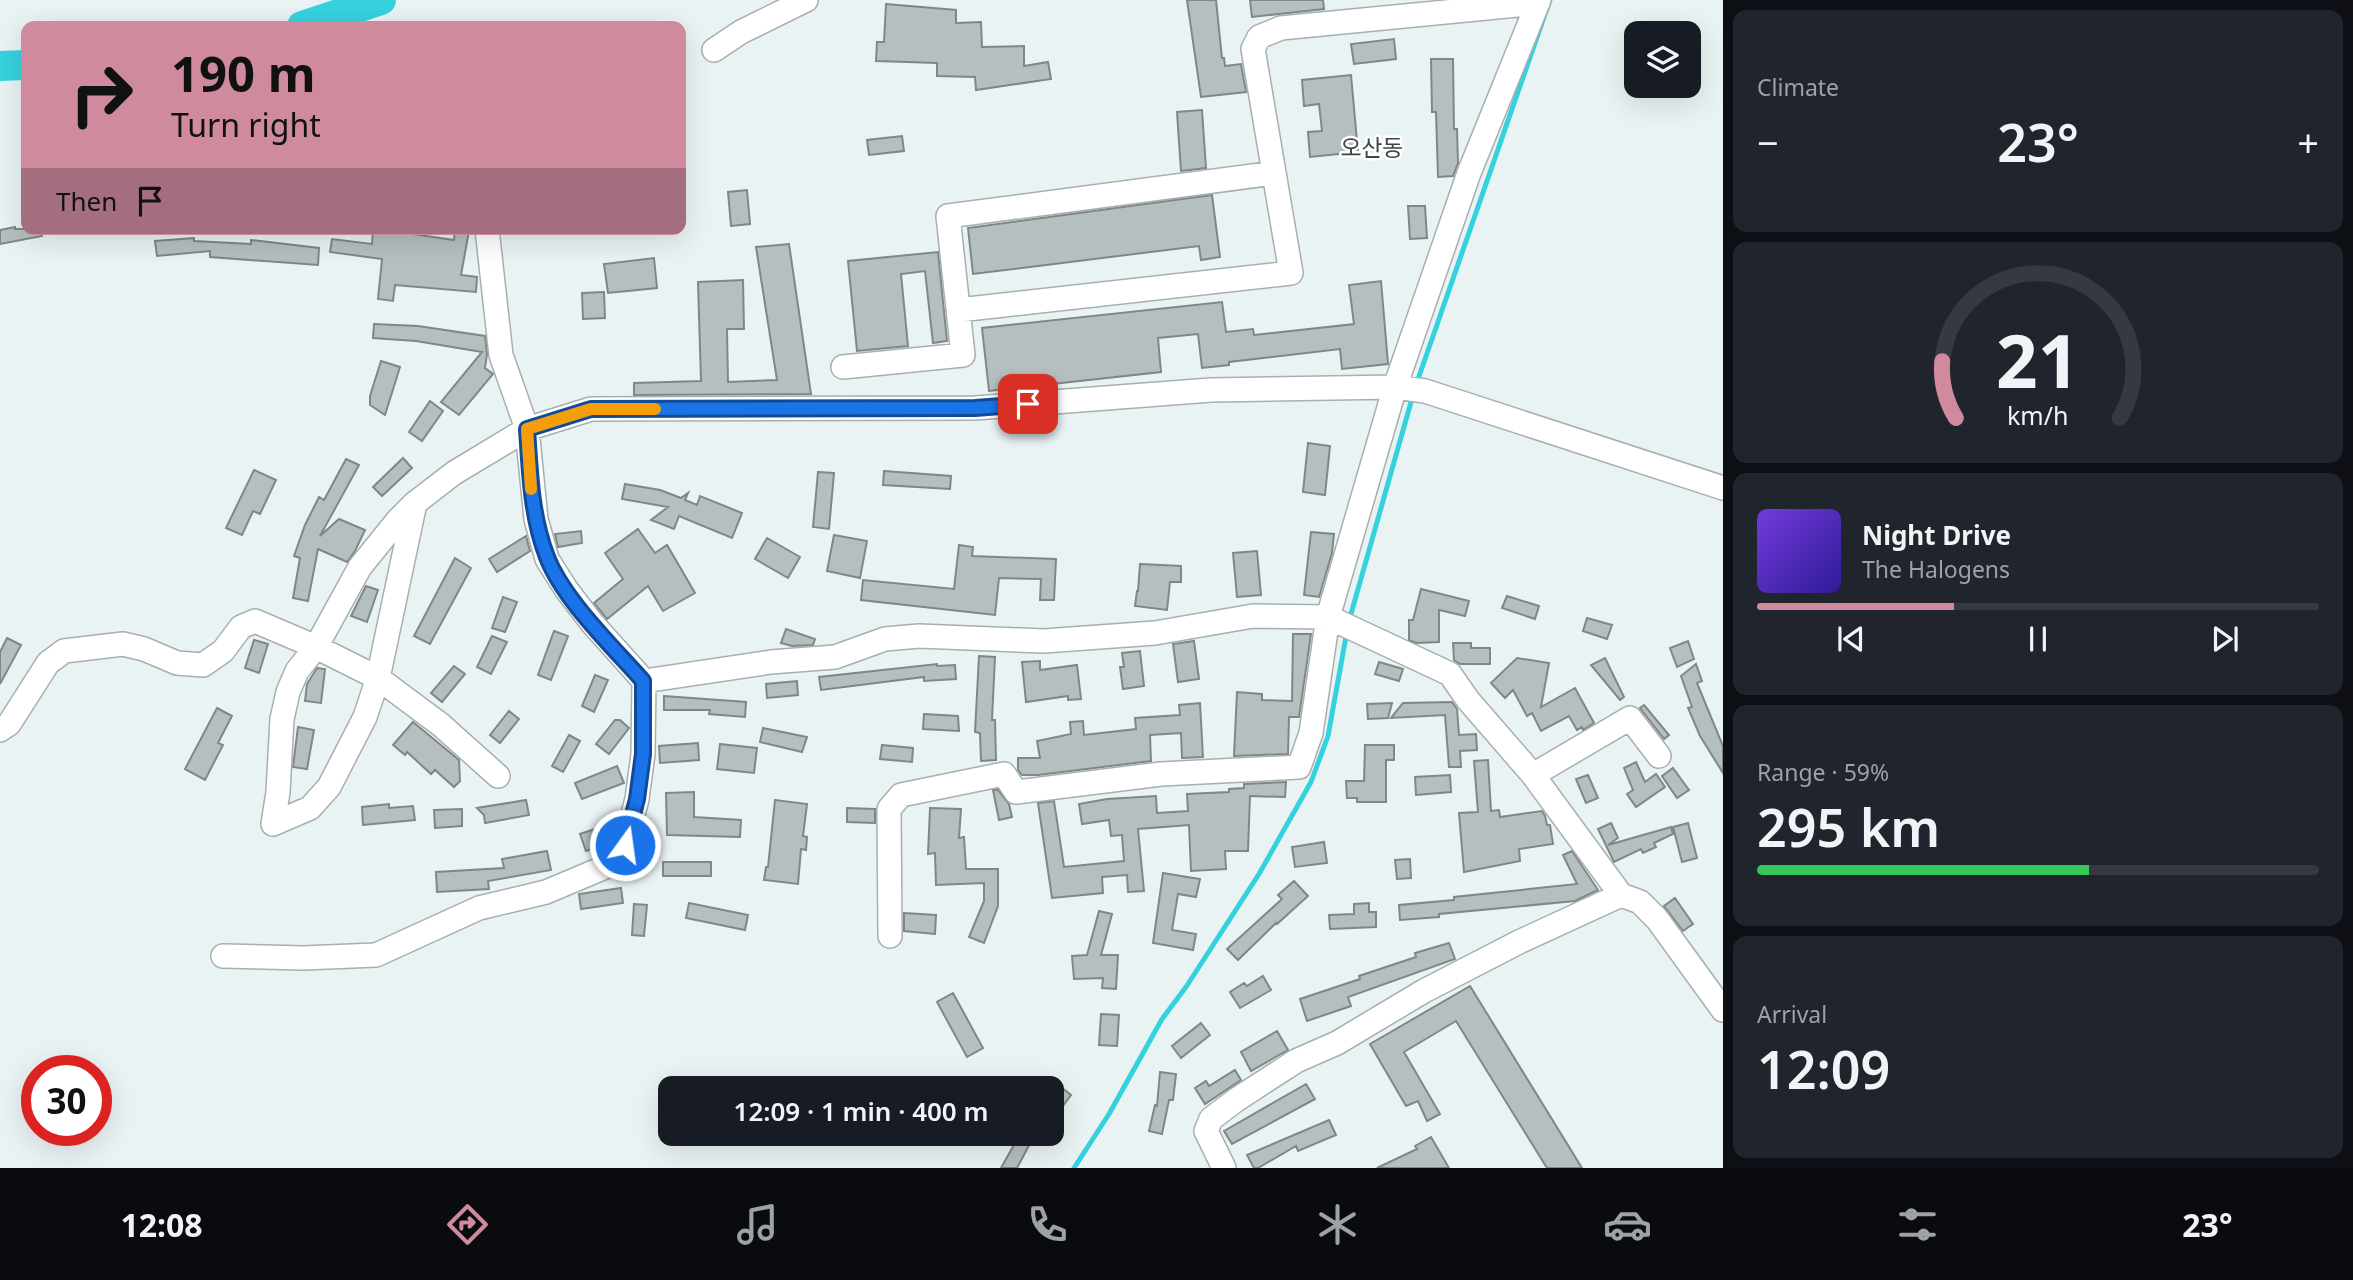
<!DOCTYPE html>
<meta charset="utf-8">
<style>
body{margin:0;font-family:"Noto Sans","Noto Sans KR",sans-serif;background:#20242c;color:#f1f3f6;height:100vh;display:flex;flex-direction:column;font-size:26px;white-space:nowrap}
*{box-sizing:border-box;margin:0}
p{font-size:23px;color:#9ea1a6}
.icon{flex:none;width:38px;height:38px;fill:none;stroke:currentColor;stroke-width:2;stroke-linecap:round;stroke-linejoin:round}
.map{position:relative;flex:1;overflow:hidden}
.panel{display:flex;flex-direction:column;gap:10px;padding:10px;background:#0d0f14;width:630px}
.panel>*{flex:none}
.hud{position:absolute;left:21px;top:21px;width:665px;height:214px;border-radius:14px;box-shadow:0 7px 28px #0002;background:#cf8a9e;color:#111;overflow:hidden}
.controls{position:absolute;left:1624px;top:21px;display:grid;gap:14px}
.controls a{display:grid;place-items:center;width:77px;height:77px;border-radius:14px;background:#171b24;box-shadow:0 7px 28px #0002;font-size:35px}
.speed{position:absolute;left:21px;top:1055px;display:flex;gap:14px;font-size:35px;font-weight:700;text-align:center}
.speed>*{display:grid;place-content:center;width:91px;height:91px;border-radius:50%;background:#171b24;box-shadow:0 7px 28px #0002;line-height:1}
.speed .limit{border:10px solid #d22;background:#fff;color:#111}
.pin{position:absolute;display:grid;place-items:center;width:60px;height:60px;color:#fff;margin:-30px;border-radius:14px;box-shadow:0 4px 10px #0006}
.me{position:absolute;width:77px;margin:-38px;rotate:14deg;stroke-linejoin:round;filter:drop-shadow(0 0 5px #0008)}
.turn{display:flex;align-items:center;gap:24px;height:147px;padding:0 35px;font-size:32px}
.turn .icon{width:91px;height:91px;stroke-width:2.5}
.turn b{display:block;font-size:49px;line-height:60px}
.then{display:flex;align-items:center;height:66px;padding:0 35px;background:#0003;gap:14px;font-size:26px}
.big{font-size:52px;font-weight:600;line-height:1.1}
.panel .widget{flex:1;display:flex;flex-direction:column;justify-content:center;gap:10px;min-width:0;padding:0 24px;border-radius:14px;background:#20242c}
.panel .dial{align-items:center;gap:0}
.dial svg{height:182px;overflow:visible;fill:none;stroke:#363941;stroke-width:7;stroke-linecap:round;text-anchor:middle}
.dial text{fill:#f1f3f6;stroke:none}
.song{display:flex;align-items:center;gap:21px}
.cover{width:84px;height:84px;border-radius:10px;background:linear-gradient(135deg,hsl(260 70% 55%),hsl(250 70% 35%))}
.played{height:7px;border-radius:4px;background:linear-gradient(90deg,#cf8a9e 35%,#363941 35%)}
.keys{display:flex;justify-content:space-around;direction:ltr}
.heat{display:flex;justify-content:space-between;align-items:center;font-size:38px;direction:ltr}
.charge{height:10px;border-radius:5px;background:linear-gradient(90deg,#34c759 59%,#363941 0)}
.trip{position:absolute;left:658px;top:1076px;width:406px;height:70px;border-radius:14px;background:#171b24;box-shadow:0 7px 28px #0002;font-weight:600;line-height:70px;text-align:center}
.dock{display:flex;height:112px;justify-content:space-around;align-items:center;background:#090b0e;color:#9ea1a6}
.dock .icon{width:49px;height:49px}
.dock .selected{color:#cf8a9e}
.dock b{font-size:32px;color:#f1f3f6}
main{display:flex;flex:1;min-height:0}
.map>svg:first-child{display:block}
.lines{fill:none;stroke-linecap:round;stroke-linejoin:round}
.stream{stroke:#35d2de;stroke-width:5}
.river{stroke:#35d2de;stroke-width:30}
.building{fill:#b6bfc0;stroke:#7f8788;stroke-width:2}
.minor-casing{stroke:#a7afb0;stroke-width:26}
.minor{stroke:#fff;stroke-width:23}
.route-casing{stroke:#114b97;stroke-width:18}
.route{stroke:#1a73e8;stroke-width:12}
.slow{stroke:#f59e0b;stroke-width:12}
.labels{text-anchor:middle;stroke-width:5;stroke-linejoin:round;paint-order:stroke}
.quarter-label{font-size:23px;fill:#3e4546;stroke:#fff}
</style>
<main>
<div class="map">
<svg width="1723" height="1168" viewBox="0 0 1723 1168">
<rect width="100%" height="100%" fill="#eaf3f4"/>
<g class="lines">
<path class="stream" d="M1416 385 1550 0
M1349 621 1413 395
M1074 1168 1109 1114 1162 1019 1186 987 1259 874 1311 782 1328 736 1347 631"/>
<path class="river" d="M302 26 381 0
M0 66 26 65"/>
</g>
<path class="building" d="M1187 0H1216L1222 58H1224L1225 66 1241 64 1246 92 1201 97Z
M1250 0H1323L1324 9 1252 17Z
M886 4 956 10V23L981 22 982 47 1024 46V66L1048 62 1051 79 976 90 975 77 937 76V63L876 61 877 42H884Z
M1394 39 1396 59 1354 64 1351 44Z
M1431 59H1453L1454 129H1457L1458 163 1453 176 1438 177 1436 112H1432Z
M1351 75 1358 152 1310 157 1308 132 1322 131 1319 104 1304 106 1302 80Z
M1202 110 1206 168 1181 171 1177 112Z
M902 136 904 151 869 155 867 140Z
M747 190 750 224 731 226 728 192Z
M1212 195 1220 257 1201 260 1199 246 973 274 968 228Z
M1408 206H1425L1427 238 1410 239Z
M15 227V229H41L42 236 0 244V230Z
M373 229 412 231V234L454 240 455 229 469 231 461 275 477 277 476 292 395 285 393 301 378 299 382 259 330 252 332 239 372 244Z
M194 238V241L251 244V240L319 248 318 265 210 257V251L157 256 155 241Z
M789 244 811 394 634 395V383L701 381 698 282 743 280 744 329H727L728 382 777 380 756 247Z
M938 252 947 341 933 343 925 271 901 274 908 346 857 351 848 261Z
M654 258 657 288 608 293 604 264Z
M1381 281 1388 364 1342 369 1340 349 1229 362V365L1202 368 1198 334 1158 338 1161 372 989 391 982 328 1222 302 1226 332 1253 329 1254 335 1354 324 1349 285Z
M604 292 605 318 583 319 582 293Z
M374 324 418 326 485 336 487 354 485 368 493 374 459 415 441 402 482 352 416 341 373 338Z
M381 361 400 367 385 415 370 405V396Z
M430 401 443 411 422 441 409 432Z
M1308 443 1330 446 1325 495 1303 492Z
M403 458 412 468 382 496 373 487Z
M346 459 359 465 320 536 339 519 365 530 355 551 347 562 318 549 308 601 293 598 300 558 294 556 305 525 319 497 324 500Z
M254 470 276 480 260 514 253 511 242 535 226 528Z
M884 471 951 476 950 489 883 485Z
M818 472 834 473 829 529 813 527Z
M625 484 660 490 681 498 688 493 685 500 697 505 700 496 742 513 732 538 679 516 674 529 651 520 668 507 622 499Z
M638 529 655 553 667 545 695 593 663 611 648 586 607 619 594 603 623 579 605 553Z
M581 531 582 543 558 547 555 534Z
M1311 532 1334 534 1332 553 1319 597 1304 595Z
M834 535 867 541 860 578 827 571Z
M526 536 530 551 497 572 489 559Z
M767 538 800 557 788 578 755 559Z
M959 545 973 547 972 556 1056 559 1054 600H1040L1041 579 999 578 995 615 861 600 863 580 954 589Z
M1257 551 1261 595 1237 597 1233 553Z
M455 558 471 568 430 644 414 636Z
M1140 564 1181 566V582H1170L1167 610 1135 606 1137 591H1138Z
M366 586 378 590 367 622 351 616Z
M1421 589 1469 601 1465 616 1439 610V642L1416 643 1409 640V620H1413Z
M1507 596 1539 606 1535 619 1502 608Z
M503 597 517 602 505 632 492 628Z
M1587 618 1612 625 1607 639 1583 631Z
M786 629 815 639 813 645 792 646 781 643Z
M554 631 568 636 551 680 538 675Z
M1293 634H1311L1299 717H1289L1288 754 1234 756 1237 692 1262 694V700L1292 701Z
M492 636 507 642 491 674 477 667Z
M7 638 21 645 0 684V652Z
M254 640 268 644 259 673 245 668Z
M1194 641 1199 679 1178 682 1173 644Z
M1688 641 1694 659 1677 667 1670 648Z
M1453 643H1471V648H1490V664H1460L1454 660Z
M1140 651 1144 686 1123 689 1120 667H1124L1122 653Z
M979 656 995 657 992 720H995L996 760 981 761 980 733 975 732Z
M1517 658 1549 663 1541 707 1575 688 1594 723 1583 730 1582 727 1577 730 1569 716 1541 731 1532 713 1527 716 1513 690 1505 698 1491 683Z
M1605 658 1624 697 1620 700 1591 665Z
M1040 661V670L1077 665 1081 699 1068 700V696L1026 702 1022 662Z
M1379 662 1403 669 1399 681 1375 674Z
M937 664V666L955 665 956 679 924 681V677L821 690 819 677Z
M1696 664 1702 681 1697 683 1723 746V773L1700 736 1688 708 1692 707 1681 676Z
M454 666 465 674 442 702 431 693Z
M317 668 325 669 321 703 305 701 307 684Z
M595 675 608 680 594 712 582 706Z
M797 681 798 695 767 698 766 684Z
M664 696 746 702 745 717 709 714 710 710H664Z
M1452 702 1457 709 1459 735 1476 734 1477 750 1460 751 1461 767H1449L1445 715 1391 718 1403 703Z
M1200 703 1203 757 1182 758 1181 733 1150 735 1151 761 1038 775H1022L1018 770V758H1040L1037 741 1071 734 1070 722 1083 721 1084 735 1136 729 1135 718 1180 715 1179 705Z
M1392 703 1388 718 1368 719 1367 704Z
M1644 705 1669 735 1664 739 1640 708Z
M217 708 232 716 218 743 223 745 205 780 185 769Z
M509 711 519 719 500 743 490 735Z
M924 714 958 716 959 731 923 729Z
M615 720H620L629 728 609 754 596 744Z
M413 722 459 760 460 781 454 787 435 770 431 774 407 752 405 755 393 745Z
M298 727 314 730 307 769 293 767Z
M763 728 807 737 802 752 760 742Z
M569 735 580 741 563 772 552 766Z
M698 743 699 760 660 763 659 746Z
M720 744 757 748 754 773 717 769Z
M882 745 913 748 912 762 880 759Z
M1365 745H1394V760H1386V802H1357V798H1347L1346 781H1364Z
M1488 760 1491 811 1499 810 1500 817 1542 811 1545 816 1547 825H1550L1553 844 1519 849 1520 861 1464 872 1459 813 1478 812 1474 761Z
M1636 762 1645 782 1656 774 1665 787 1636 807 1627 794 1633 790 1624 768Z
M617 766 624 783 582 799 575 783Z
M1673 768 1689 790 1677 798 1662 776Z
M1450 775 1451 792 1416 795 1415 777Z
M1588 775 1598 798 1586 803 1576 779Z
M1286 782 1285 797 1250 796 1248 851H1225L1226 869 1191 871 1189 825 1138 829 1144 891 1128 892 1127 875 1102 877 1103 893 1052 898 1038 803 1054 801 1064 867 1124 861 1122 835 1111 836 1109 820 1082 824 1079 804 1107 799 1156 796 1157 813 1188 811 1187 794 1229 792V789L1244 788V784Z
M993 790H998L1009 804 1012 817 999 820Z
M694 792V817L741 820 740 837 667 835 666 793Z
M526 800 529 815 485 823 484 815 477 808Z
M775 800 807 804 803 836 807 837 806 850 801 849 798 884 764 880 766 867H768Z
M389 804V808L413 806 415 820 363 825 362 807Z
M847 808 875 809V823L847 822Z
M930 808 961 809 959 838 964 837 966 869H998V906L984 943 969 937 984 901V883L936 885 935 853 928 854Z
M462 809V826L435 828 434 810Z
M616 822 612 839 608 844 586 851 580 834Z
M1611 823 1618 838 1608 845 1671 827 1673 834 1654 843 1656 847 1643 853 1641 849 1614 862 1598 829Z
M1688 823 1697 858 1682 862 1673 827Z
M1324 842 1327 863 1295 867 1292 847Z
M547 851 551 870 488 881 489 889 437 892 436 872 504 868 502 859Z
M1572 851 1598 890 1575 901 1439 914V917L1400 920 1399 905 1454 900V897L1577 884 1563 855Z
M1410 859 1411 878 1397 879 1395 860Z
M663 862H711V876H663Z
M1163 873 1200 879 1196 897 1178 894 1172 930 1196 934 1193 950 1153 943Z
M1294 881 1308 896 1277 924 1276 923 1238 960 1227 949 1282 899 1278 895Z
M621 888 623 903 581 909 579 894Z
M1675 898 1693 924 1683 931 1664 906Z
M689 903 748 915 745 930 686 918Z
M1369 903V912H1376V927L1330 929 1329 915 1354 914V904Z
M634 904 647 905 644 936 632 935Z
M1099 911 1112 914 1101 955H1118L1116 989 1102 988 1103 978 1074 979 1072 956 1087 955Z
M904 913 936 915 935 934 904 931Z
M1449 943 1455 959 1348 997 1351 1006 1307 1021 1300 999 1360 979 1359 976 1416 957 1415 953Z
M1263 976 1271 990 1240 1008 1230 992 1244 983 1247 986Z
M1470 986 1582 1168H1547L1456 1021 1404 1052 1440 1114 1427 1121 1418 1101 1406 1106 1370 1044Z
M953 993 983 1048 967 1057 937 1002Z
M1101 1014 1119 1015 1117 1046 1099 1045Z
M1201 1023 1210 1035 1181 1058 1172 1046Z
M1277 1031 1288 1050 1251 1071 1241 1052Z
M1235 1070 1241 1080 1205 1104 1195 1088 1206 1081 1209 1086Z
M1160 1072 1176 1074 1173 1100H1169L1162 1134 1149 1131 1155 1105 1157 1106Z
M1306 1084 1315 1099 1232 1144 1224 1131Z
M1061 1087 1071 1095 1052 1121V1099Z
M1329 1120 1336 1135 1298 1151 1296 1146 1258 1168H1254L1247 1155Z
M1020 1134H1035L1017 1168H1001Z
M1431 1137 1449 1168H1377L1417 1149 1415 1146Z"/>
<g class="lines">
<g class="minor-casing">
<path id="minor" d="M714 50 741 32 806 0
M487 229 501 355 527 429 536 519 547 559 566 589 592 623 644 681 771 662 835 657 885 639 919 636 1044 641 1155 633 1253 616 1328 617 1450 674 1468 700 1533 775 1621 895
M959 310 1291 273 1253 49 1259 37 1281 28 1538 3
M843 367 963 355 948 216 1274 173
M415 503 378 678 365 717 329 787 310 808 273 824 278 792 282 719 288 692 297 671 316 647 360 567 398 520 415 503 454 473 527 429 591 409 975 408 1211 390 1395 387 1469 173 1539 0
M0 730 9 724 48 663 64 651 123 644 144 649 177 663 203 665 223 651 241 627 255 621 316 647 378 678 441 725 498 776
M1533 775 1630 718 1659 756
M890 936 889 809 901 795 1004 774 1016 792 1161 774 1299 767 1311 733 1328 617 1395 387 1425 391 1723 488
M223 956 303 958 376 955 479 908 546 892 610 865 625 845 637 799 643 754 644 681
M1224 1168 1206 1131 1211 1119 1236 1100 1296 1061 1337 1043 1424 991 1519 942 1621 895 1640 902 1657 919 1723 1010"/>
</g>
<use href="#minor" class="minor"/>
</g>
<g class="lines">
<g class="route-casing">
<path id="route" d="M625 845 637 799 643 754V681C613 647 563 599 547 557 531 516 530 472 527 429L591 409 975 408 1028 404"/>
</g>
<use href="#route" class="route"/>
<path class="slow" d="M531 489 527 429 591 409H655"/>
</g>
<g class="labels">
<g class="quarter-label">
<text x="1372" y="156">오산동</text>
</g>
</g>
</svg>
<div class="controls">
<a><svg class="icon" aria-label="layers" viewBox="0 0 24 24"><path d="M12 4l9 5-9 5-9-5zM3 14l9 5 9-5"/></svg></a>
</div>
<div class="speed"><div class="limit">30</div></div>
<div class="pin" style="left:1028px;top:404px;background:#d93025"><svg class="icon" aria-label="arrive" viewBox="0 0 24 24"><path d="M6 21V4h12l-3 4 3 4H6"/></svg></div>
<svg class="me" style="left:625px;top:845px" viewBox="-20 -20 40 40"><circle r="17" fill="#1a73e8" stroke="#fff" stroke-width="3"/><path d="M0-11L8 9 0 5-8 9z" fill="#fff"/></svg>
<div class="trip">12:09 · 1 min · 400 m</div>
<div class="hud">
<div class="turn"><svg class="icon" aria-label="right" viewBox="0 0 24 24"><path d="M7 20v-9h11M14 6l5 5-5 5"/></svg><div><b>190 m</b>Turn right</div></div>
<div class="then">Then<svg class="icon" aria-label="arrive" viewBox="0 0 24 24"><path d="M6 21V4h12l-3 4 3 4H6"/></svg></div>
</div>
</div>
<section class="panel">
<div class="widget"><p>Climate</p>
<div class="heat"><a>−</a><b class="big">23°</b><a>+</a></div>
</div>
<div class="widget dial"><svg viewBox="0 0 100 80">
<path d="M14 69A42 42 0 1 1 86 69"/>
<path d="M14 69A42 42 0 0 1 8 44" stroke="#cf8a9e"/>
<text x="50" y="56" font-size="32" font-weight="700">21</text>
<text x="50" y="72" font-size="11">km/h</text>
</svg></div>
<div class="widget">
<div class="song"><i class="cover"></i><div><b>Night Drive</b><p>The Halogens</p></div></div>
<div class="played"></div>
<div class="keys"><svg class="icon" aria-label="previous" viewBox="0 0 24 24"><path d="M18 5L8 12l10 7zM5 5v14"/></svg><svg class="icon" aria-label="pause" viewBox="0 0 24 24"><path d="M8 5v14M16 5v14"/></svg><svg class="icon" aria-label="next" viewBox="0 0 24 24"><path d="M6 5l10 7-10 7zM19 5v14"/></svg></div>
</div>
<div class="widget"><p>Range · 59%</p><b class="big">295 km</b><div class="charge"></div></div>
<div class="widget"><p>Arrival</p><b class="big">12:09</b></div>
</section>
</main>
<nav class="dock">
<b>12:08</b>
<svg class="icon selected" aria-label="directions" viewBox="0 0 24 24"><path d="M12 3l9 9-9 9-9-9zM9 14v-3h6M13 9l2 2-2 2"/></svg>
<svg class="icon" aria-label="music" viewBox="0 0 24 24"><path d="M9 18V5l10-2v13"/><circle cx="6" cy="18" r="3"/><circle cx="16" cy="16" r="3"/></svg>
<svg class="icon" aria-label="phone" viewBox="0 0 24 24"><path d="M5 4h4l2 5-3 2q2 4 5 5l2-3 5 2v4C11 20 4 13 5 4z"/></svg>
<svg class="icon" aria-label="climate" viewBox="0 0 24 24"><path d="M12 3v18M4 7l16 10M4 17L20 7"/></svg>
<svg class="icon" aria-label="car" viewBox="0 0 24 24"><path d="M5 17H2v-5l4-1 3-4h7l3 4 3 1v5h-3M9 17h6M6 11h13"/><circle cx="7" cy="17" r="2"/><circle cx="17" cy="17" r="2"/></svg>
<svg class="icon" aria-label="filters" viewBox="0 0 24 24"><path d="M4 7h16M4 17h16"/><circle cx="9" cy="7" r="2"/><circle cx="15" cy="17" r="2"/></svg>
<b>23°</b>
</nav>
